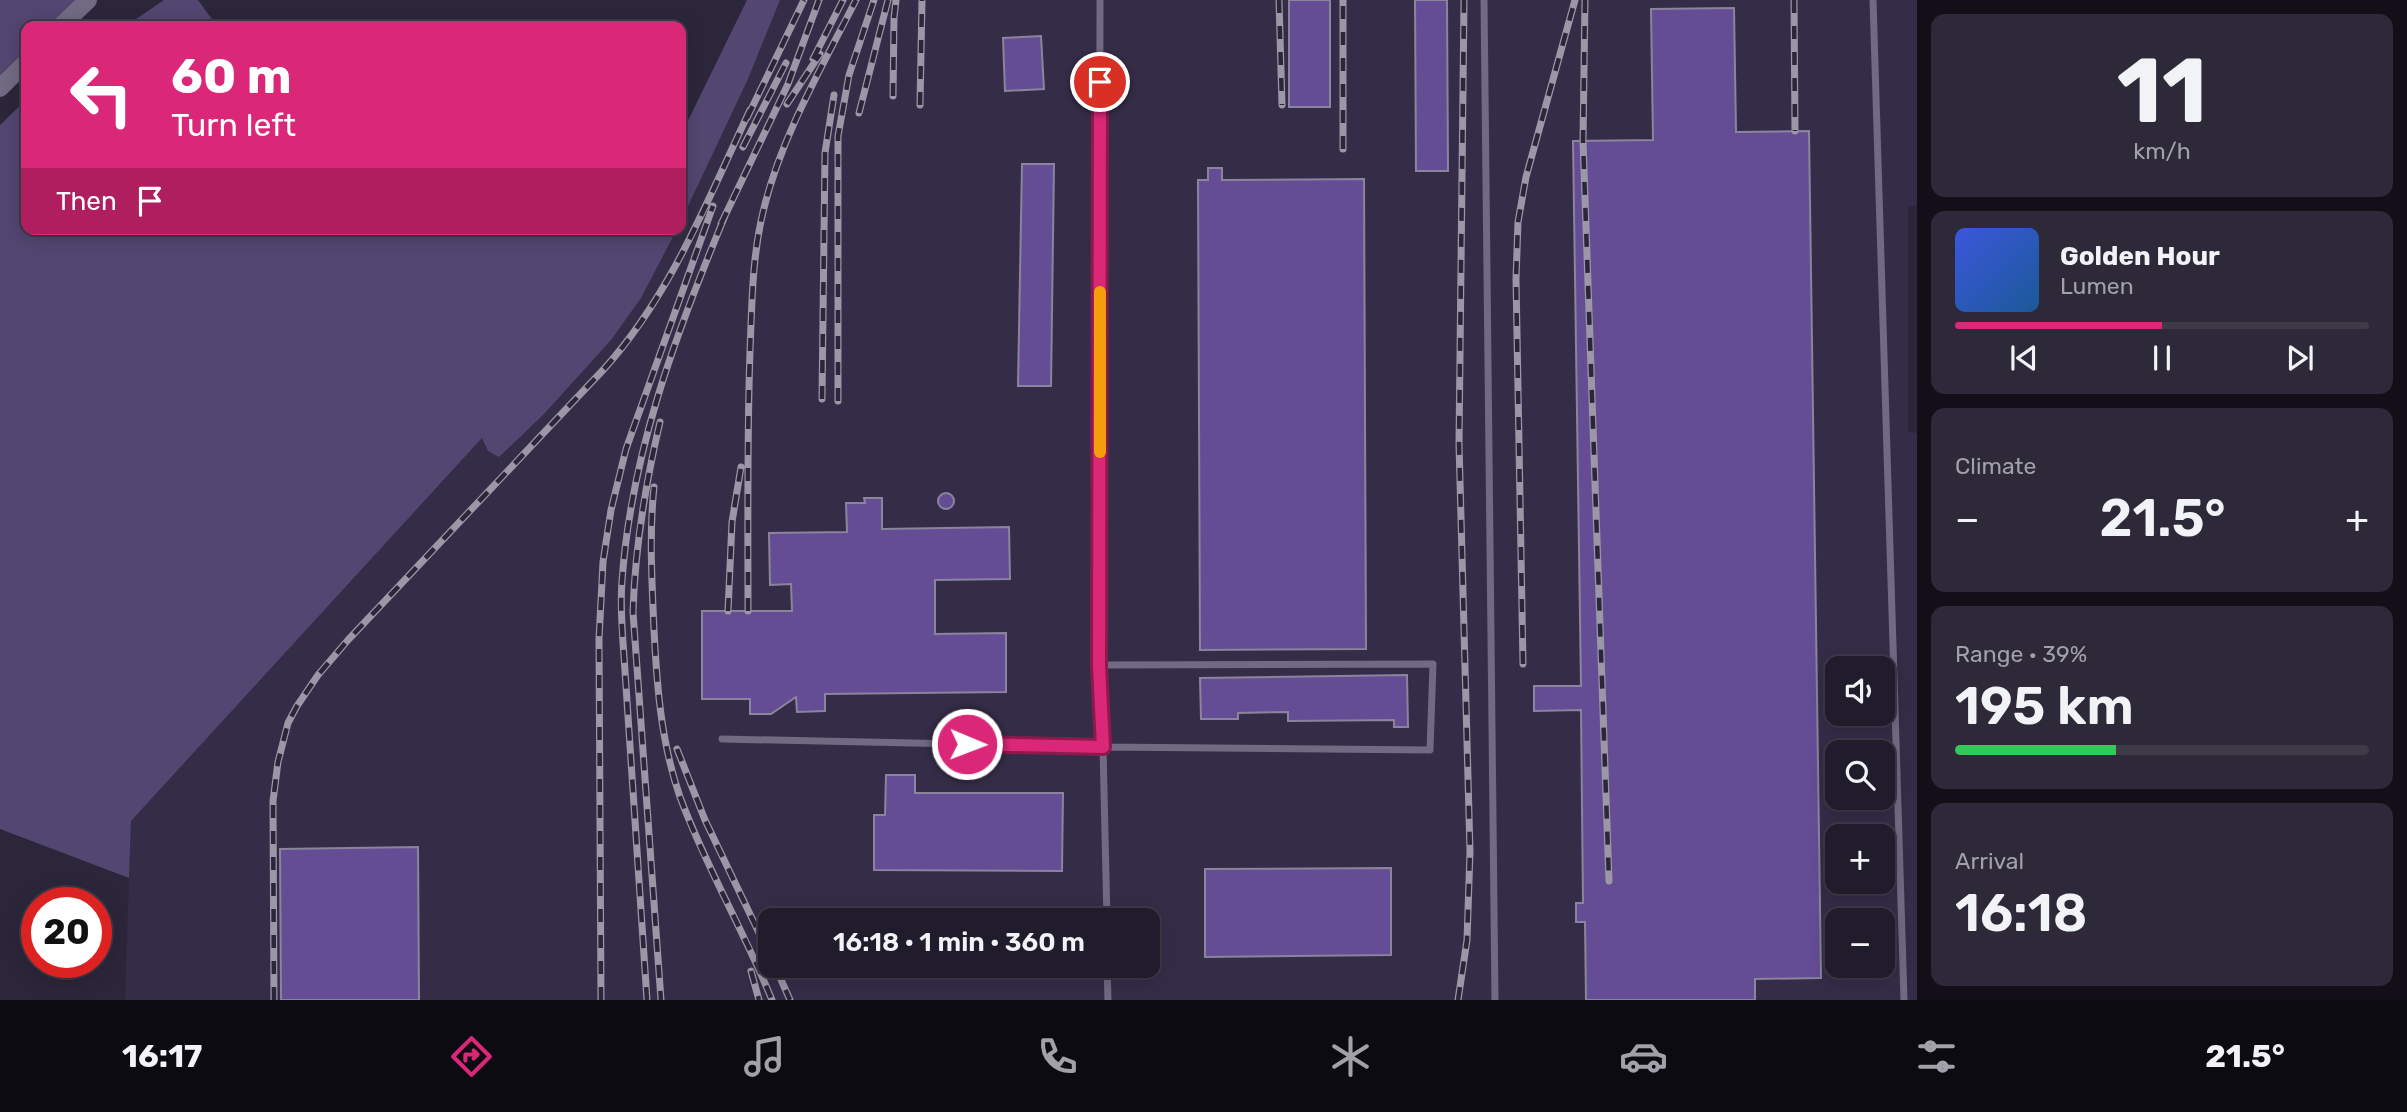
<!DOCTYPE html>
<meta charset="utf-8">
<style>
body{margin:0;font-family:Rubik,sans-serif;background:#2d2938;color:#f1f3f6;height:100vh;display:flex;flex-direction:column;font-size:26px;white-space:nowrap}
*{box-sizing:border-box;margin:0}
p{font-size:23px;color:#a2a1a9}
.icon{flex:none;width:38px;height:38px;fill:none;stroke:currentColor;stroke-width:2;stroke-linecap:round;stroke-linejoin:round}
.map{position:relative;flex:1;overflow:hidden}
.drawer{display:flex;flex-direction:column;gap:14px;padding:14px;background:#120f18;width:490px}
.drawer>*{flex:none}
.guide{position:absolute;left:21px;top:21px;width:665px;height:214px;border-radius:14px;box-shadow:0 4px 18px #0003,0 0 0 2px #3e3a48;background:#db2777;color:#fff;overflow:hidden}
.fabs{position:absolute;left:1825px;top:656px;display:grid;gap:14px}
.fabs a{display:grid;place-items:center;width:70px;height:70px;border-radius:14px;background:#211c2c;box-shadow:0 4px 18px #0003,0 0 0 2px #3e3a48;font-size:35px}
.speed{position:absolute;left:21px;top:887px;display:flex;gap:14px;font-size:35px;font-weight:700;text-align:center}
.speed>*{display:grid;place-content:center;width:91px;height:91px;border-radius:50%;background:#211c2c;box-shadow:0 4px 18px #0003,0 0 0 2px #3e3a48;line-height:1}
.speed .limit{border:10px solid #d22;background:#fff;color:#111}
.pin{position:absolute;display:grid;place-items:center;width:60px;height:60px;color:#fff;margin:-30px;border:4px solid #fff;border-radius:50%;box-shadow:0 2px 7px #0007}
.me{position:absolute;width:77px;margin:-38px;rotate:91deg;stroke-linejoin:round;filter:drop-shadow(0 0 5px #0008)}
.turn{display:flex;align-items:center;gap:24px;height:147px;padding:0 35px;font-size:32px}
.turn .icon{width:91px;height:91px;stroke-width:2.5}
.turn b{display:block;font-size:49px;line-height:60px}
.then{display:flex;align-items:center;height:66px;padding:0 35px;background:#0003;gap:14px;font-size:26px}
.big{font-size:52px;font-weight:600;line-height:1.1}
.drawer .card{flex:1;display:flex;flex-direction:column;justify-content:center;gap:10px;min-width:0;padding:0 24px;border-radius:14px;background:#2d2938}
.drawer .dial{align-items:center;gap:0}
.dial b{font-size:91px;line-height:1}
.song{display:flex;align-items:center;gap:21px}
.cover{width:84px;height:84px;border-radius:10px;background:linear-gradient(135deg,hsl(230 70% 55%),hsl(210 70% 35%))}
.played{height:7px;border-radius:4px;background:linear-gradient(90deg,#db2777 50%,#3e3a48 50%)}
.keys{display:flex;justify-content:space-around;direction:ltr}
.heat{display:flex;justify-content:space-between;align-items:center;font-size:38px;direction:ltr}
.charge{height:10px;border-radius:5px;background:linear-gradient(90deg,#34c759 39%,#3e3a48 0)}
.trip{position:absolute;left:758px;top:908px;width:402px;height:70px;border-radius:14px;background:#211c2c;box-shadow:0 4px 18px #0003,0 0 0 2px #3e3a48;font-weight:600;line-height:70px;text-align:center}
.menu{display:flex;height:112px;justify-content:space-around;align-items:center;background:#0d0b12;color:#a2a1a9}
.menu .icon{width:49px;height:49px}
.menu .on{color:#db2777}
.menu b{font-size:32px;color:#f1f3f6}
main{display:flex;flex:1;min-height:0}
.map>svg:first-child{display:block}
.built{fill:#352d48;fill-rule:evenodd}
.green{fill:#534671}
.building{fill:#654d96;stroke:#8a849d;stroke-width:2}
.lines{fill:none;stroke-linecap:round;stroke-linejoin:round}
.lane{stroke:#716a82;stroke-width:7}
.secondary{stroke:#716a82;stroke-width:18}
.rail-casing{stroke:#9b97a7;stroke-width:7}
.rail{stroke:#2c263b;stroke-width:4.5;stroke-dasharray:13;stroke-linecap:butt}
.route-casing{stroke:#8e194d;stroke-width:18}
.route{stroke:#db2777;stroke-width:12}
.slow{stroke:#f59e0b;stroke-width:12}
</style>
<main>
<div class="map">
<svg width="1917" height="1000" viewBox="0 0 1917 1000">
<rect width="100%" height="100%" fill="#2c263b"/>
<path class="built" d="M747 0H1917V205L1908 206V432L1917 433V1000H125L131 821 591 319 635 229H681V135ZM1838 668H1883V714H1838ZM1838 752H1883V798H1838ZM1838 836H1883V882H1838ZM770 920H1148V966H770ZM1838 920H1883V966H1838Z"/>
<path class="green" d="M0 0H75L49 26H26V49L0 75Z
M164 0H198L217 26H126Z
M747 0H780L747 81 681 221V135Z
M26 100V229H677L641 298 611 340 544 414 499 457 488 451 482 438 131 821 129 878 0 829V125Z"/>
<path class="building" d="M1289 0H1330V107H1289Z
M1415 0H1447L1448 171H1416Z
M1734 8 1736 132 1809 131 1821 978 1755 979V1000H1586L1585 922H1576V903H1583L1581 710 1534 711V686H1581L1573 141 1653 140 1651 9Z
M1041 36 1044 89 1005 91 1003 38Z
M1022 164H1054L1051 386H1018Z
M1208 168H1222V180L1364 179 1366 649 1200 650 1198 180H1208Z
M938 501a8 8 0 1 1 16 0a8 8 0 1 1-16 0Z
M864 498H882V529L1009 527 1010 579 935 580V634L1006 633V692L825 694V711L797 712 796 697 771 714H750V699H702V611H792L791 584 770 585 769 533 847 532 846 503H865Z
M1407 675 1408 727H1394V720L1288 721V712L1238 713V719H1201L1200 678Z
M886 775H915V793H1063L1062 871 874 870V815H885Z
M418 847 419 1000H281L280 849Z
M1391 868V955L1205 957V869Z"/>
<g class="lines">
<path class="lane" d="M1100 0 1099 665 1103 747 1107 920
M1484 0 1495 1000
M1873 0 1904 1000
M722 739 1103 747 1430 750 1433 664 1099 665
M1107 966 1108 1000"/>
<path class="secondary" d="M61 26 88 0
M0 88 26 62"/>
<g class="rail-casing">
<path id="rail" d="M1279 0 1282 105
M1585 0 1583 141 1609 881
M1794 0 1795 131
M813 59 843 0
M893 96 894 18 896 0
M787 104 820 54
M920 105 922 0
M859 113 888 0
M747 118 804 0
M743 147 786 63
M1343 149V0
M721 224 788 84 819 0
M822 399 825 153 834 95
M838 401V136L849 75 874 0
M660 422C645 486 635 547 633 612L661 1000
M654 487C649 535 652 582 654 630 657 687 661 742 680 797 706 867 744 931 772 1000
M728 611 732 522 741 467
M748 611C748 524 747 437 750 351 752 303 752 255 764 208 782 135 822 67 856 0
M1523 664 1516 279 1518 222 1526 177 1575 0
M677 749 705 820 770 956
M775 966 790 1000
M751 971 759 1000
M274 1000 273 801 278 762 288 723 297 706 318 675 348 640 604 369C671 295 708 199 750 110
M601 1000 599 639 603 562 611 510 626 449 713 206
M647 1000 624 656C622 631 620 605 622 581 631 453 676 333 725 216
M1458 1000 1467 940 1470 852 1459 444 1464 0"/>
</g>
<use href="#rail" class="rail"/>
</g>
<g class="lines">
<g class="route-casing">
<path id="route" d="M967 744 1103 747 1099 666 1100 82"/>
</g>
<use href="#route" class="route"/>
<path class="slow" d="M1100 452V292"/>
</g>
</svg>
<div class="fabs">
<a><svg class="icon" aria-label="sound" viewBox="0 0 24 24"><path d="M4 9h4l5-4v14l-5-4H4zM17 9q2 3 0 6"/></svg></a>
<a><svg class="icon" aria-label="search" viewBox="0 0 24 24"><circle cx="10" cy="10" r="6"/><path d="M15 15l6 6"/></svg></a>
<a>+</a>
<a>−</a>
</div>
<div class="speed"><div class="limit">20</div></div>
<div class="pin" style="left:1100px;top:82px;background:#d93025"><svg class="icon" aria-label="arrive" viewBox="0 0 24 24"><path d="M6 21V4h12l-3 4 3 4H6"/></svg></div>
<svg class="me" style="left:967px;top:744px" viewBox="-20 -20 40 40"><circle r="17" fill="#db2777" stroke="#fff" stroke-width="3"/><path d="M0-11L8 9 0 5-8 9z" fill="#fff"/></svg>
<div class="trip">16:18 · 1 min · 360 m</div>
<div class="guide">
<div class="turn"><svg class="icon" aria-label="left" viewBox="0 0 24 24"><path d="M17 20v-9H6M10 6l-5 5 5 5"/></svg><div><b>60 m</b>Turn left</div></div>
<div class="then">Then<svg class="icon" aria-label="arrive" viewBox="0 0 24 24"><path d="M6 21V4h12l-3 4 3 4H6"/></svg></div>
</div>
</div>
<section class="drawer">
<div class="card dial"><b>11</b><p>km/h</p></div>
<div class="card">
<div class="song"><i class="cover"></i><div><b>Golden Hour</b><p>Lumen</p></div></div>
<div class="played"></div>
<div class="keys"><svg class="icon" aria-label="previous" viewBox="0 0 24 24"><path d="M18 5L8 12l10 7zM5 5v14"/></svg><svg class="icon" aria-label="pause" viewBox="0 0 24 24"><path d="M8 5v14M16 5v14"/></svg><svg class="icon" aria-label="next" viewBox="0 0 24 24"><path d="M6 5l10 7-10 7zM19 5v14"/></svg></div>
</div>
<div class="card"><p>Climate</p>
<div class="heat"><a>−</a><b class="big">21.5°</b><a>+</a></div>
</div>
<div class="card"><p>Range · 39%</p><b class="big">195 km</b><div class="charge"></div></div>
<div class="card"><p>Arrival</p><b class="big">16:18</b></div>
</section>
</main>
<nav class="menu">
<b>16:17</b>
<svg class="icon on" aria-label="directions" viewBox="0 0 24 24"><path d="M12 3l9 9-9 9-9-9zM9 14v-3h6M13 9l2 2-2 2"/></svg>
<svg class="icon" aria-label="music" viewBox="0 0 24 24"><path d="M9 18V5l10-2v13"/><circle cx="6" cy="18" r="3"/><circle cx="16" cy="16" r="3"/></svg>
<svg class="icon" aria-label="phone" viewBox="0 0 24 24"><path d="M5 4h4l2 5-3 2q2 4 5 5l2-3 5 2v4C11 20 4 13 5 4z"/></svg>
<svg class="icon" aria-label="climate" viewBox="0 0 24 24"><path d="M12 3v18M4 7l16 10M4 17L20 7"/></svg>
<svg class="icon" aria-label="car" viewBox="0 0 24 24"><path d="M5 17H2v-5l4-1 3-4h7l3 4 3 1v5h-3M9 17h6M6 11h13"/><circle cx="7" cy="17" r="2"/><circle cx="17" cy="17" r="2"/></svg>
<svg class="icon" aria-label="filters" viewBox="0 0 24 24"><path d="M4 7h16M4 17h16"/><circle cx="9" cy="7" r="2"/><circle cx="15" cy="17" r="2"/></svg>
<b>21.5°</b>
</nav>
